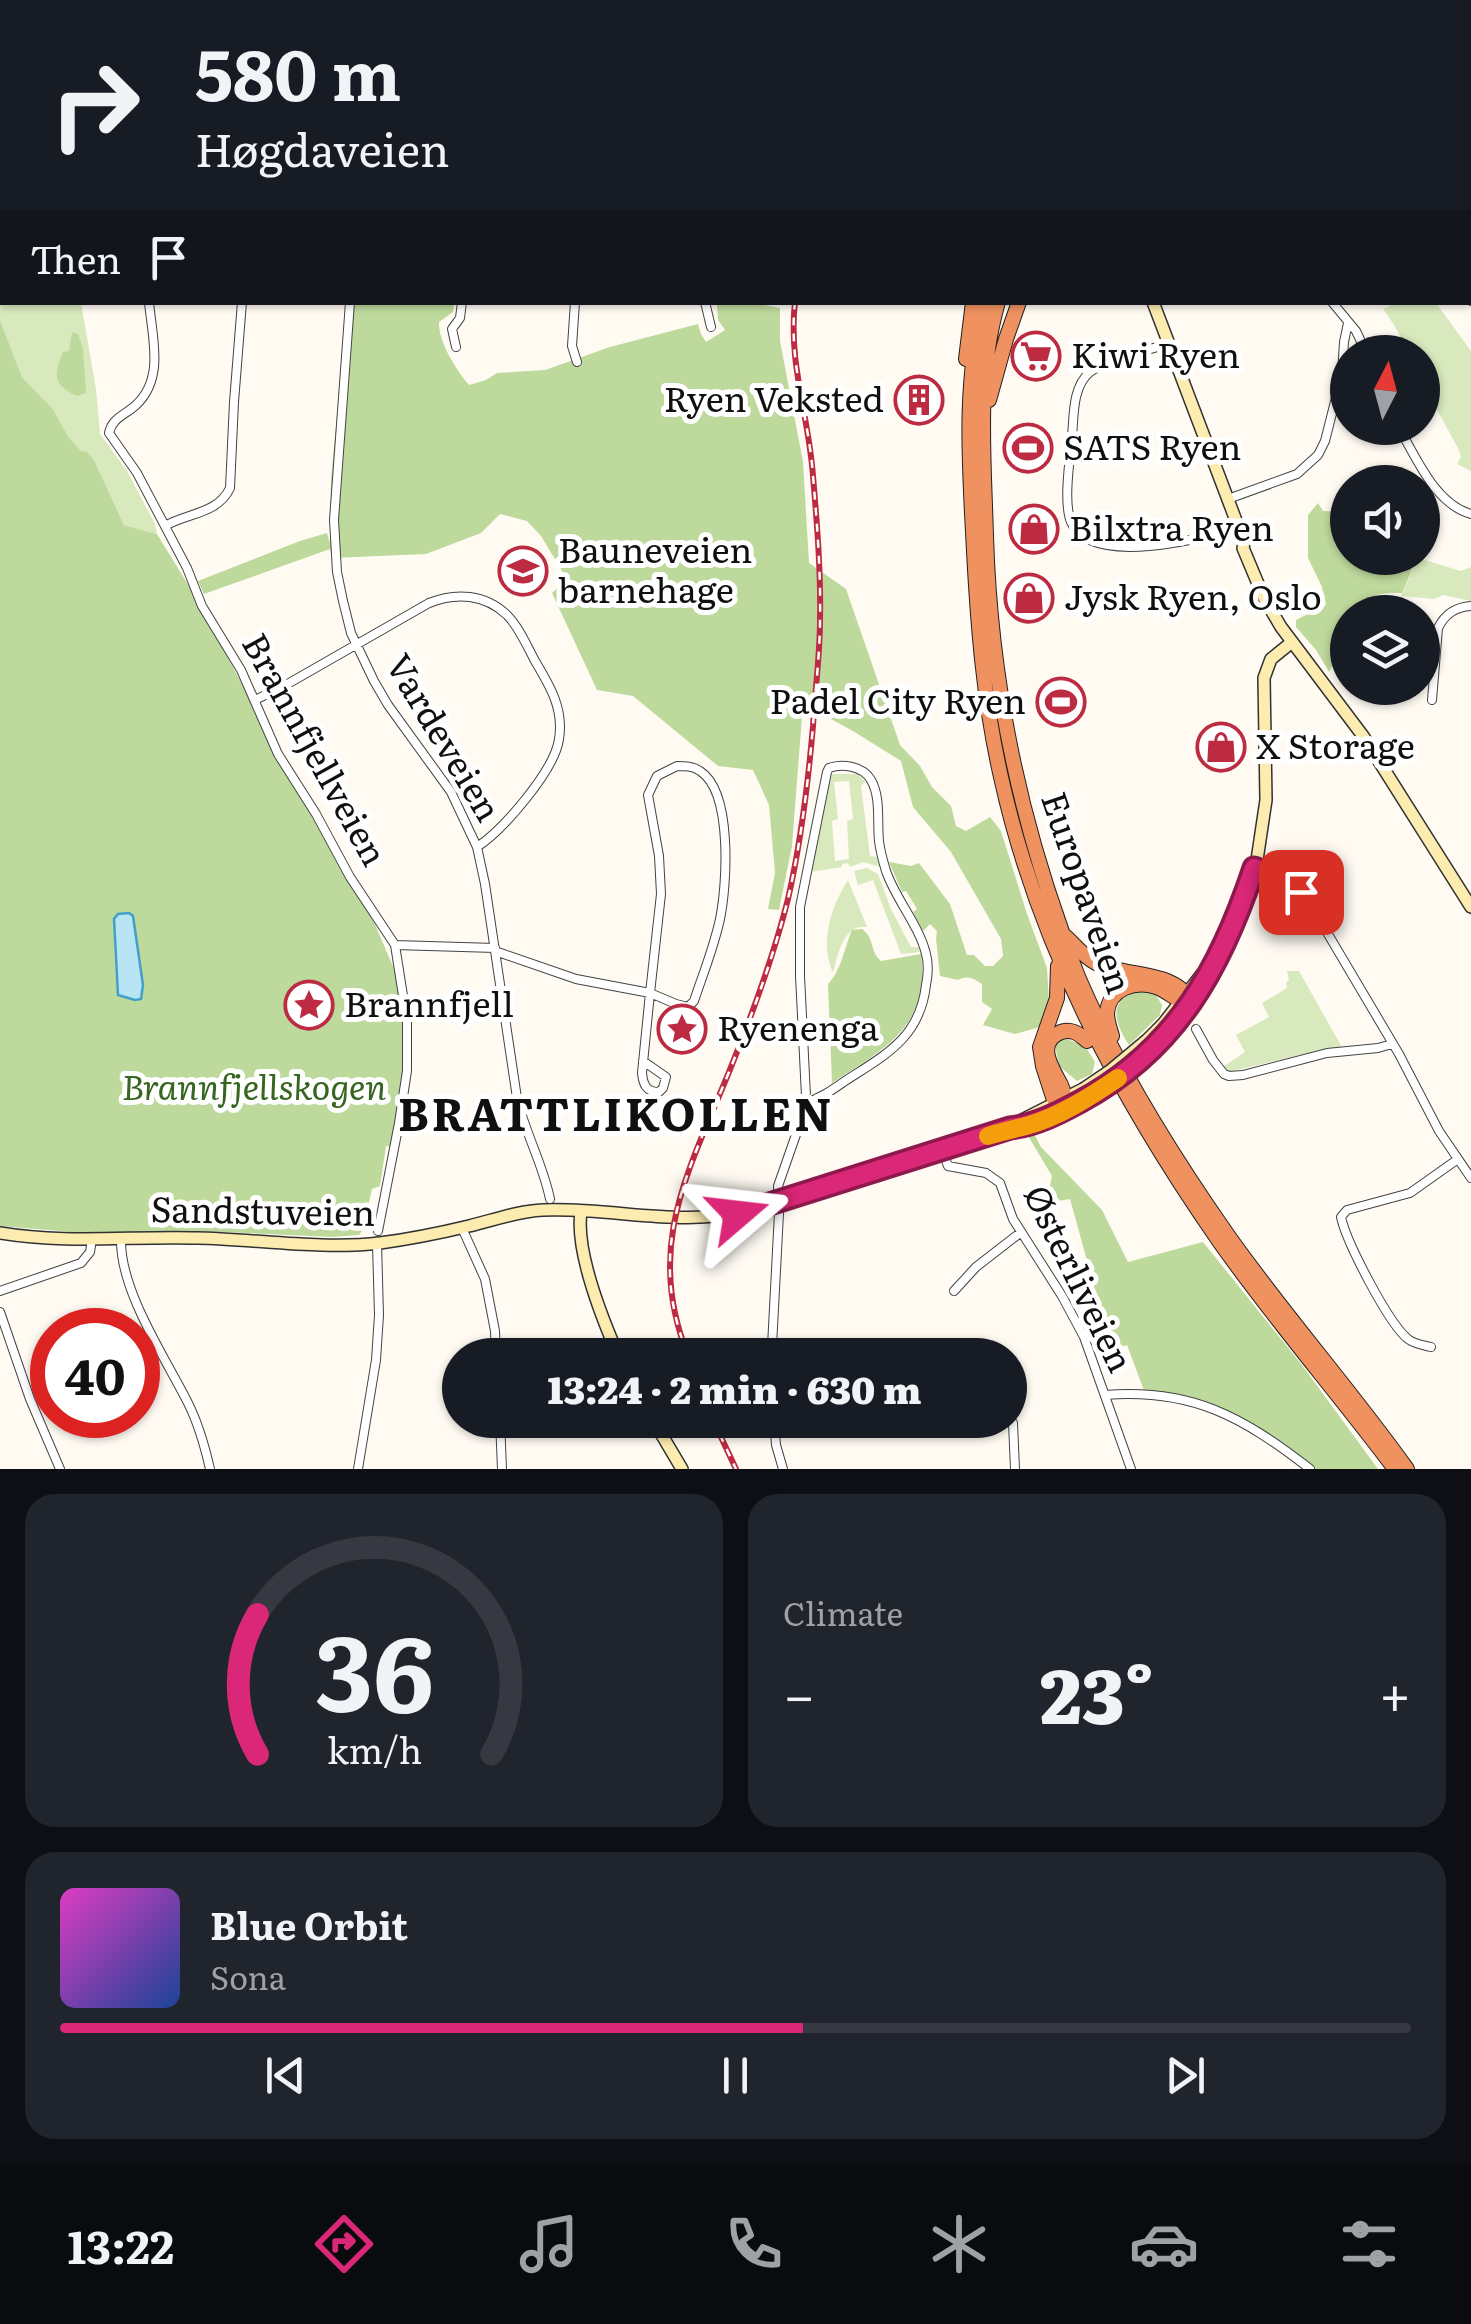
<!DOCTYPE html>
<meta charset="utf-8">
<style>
body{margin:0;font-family:Literata,serif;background:#20242c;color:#f1f3f6;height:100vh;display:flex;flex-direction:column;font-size:38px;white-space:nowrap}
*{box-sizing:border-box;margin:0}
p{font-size:32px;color:#9ea1a6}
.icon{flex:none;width:55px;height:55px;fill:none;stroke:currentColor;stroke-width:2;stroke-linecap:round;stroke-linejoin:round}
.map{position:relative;height:1469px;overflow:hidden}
.drawer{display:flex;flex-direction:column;gap:25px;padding:25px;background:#0d0f14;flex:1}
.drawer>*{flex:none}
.hud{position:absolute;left:0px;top:0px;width:1472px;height:305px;box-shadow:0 2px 8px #0004;background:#171b24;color:#f1f3f6;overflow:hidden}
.needle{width:65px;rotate:6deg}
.buttons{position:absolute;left:1330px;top:335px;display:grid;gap:20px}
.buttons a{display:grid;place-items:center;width:110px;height:110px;border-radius:50%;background:#171b24;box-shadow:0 2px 8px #0004;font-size:50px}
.speed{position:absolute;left:30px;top:1308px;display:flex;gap:20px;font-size:50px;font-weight:700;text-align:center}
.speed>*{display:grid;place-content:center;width:130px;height:130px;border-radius:50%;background:#171b24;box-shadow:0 2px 8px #0004;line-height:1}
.speed .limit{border:15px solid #d22;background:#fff;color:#111}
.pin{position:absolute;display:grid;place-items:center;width:85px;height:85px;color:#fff;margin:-42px;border-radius:20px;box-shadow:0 5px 15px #0006}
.me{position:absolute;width:110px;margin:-55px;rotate:73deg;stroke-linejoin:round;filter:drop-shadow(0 0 8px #0008)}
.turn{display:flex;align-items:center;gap:35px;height:210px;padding:0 30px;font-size:45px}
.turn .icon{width:130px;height:130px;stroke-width:2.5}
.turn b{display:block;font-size:70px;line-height:85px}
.then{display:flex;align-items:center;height:95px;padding:0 30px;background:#0003;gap:20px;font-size:38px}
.big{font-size:75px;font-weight:800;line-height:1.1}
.drawer .widget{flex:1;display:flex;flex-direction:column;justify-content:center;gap:15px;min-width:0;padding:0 35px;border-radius:30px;background:#20242c}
.drawer .dial{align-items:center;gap:0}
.dial svg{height:260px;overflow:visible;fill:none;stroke:#363941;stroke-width:7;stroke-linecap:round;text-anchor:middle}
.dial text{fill:#f1f3f6;stroke:none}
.song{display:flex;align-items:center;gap:30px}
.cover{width:120px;height:120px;border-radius:15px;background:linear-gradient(135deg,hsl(310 70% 55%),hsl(220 70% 35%))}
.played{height:10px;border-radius:5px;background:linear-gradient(90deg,#db2777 55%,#363941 55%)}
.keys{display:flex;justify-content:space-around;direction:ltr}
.heat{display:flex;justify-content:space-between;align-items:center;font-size:55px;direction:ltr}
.drawer .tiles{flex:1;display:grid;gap:25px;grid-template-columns:1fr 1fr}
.widget:last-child{grid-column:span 2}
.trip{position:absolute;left:442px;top:1338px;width:585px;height:100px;border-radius:50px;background:#171b24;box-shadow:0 2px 8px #0004;font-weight:800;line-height:100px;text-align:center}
.tab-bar{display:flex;height:160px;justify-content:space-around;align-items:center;background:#090b0e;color:#9ea1a6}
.tab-bar .icon{width:70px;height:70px}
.tab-bar .active{color:#db2777}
.tab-bar b{font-size:45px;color:#f1f3f6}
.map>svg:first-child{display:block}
.green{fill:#d8e9bd;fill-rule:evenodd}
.forest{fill:#bed99c;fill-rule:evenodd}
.water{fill:#b9e4f4;stroke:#42a1c9;stroke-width:2.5}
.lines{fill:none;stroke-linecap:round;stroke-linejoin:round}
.street-casing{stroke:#434343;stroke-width:10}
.secondary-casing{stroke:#323232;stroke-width:14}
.highway-casing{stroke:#212121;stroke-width:16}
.street{stroke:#fff;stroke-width:8}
.secondary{stroke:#fcecb0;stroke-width:11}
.highway{stroke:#ef9260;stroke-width:14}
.rail-casing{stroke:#bc2b41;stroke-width:6}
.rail{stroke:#fff;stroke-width:2.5;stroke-dasharray:8;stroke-linecap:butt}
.secondary-bridge-casing{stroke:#323232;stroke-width:14;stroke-linecap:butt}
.secondary-bridge{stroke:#fcecb0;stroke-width:11}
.route-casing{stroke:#8e194d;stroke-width:25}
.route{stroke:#db2777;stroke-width:18}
.slow{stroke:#f59e0b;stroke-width:18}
.labels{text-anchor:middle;stroke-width:10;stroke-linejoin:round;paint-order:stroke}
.poi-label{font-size:35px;fill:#101010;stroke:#fff;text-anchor:start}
.street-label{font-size:35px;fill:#101010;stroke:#fff}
.park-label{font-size:35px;font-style:italic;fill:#376621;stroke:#fff}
.district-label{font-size:45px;font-weight:bold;letter-spacing:2.5px;fill:#101010;stroke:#fff}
</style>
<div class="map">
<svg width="1471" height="1469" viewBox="0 0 1471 1469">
<rect width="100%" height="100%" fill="#fffbf3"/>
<path class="green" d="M2 29V302L81 303 96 389 100 434 127 471 155 524 157 534 124 525 94 460 87 453 81 452 69 438 53 409 22 377 0 320V31Z
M1396 303H1436L1471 351V471L1457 464 1461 457 1459 450 1423 384 1422 352H1408L1394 325 1383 309Z
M1418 558 1461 571 1471 567V601L1443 595 1434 599 1401 596Z
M832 774H858L865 782 861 786 870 856 877 857 880 867 863 862 850 867 848 863 842 864V867L810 872ZM849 781 853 819 847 821 849 859 835 861 832 821 838 819 834 782Z
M867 868 878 874 891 909 911 947H918L920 952 901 954 873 880 858 885 854 871Z
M848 880 867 927C843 924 838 955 833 973 819 943 831 906 848 880Z
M1287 971H1299L1343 1049H1324L1229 1072 1223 1067 1245 1052 1236 1035 1269 1017 1262 1003 1287 988 1286 983 1289 980Z"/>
<path class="forest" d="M347 303H454L453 312 439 322C438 341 456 370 469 385L486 380 497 373 545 370 610 347 698 324 701 334 706 342 725 330 718 320 717 305 754 303 780 308V341L803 462 809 563 846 589 900 745 920 766 932 787 951 806 956 826 966 831 990 817 1001 831 1027 914 1047 968 1049 1003 1040 1027 1015 1034 983 1025 992 1009 982 1002V984C973 978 967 975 958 980L940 976 936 939 937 931 930 924 923 931 913 912 917 909 906 891 902 892 889 862 911 866 919 863 950 904 967 955H974L985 966H993L1003 956 1001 939 951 852 913 807 901 761 853 731 803 704 792 846 779 910 768 909 775 873 769 805 753 770 718 766 633 696 597 690 552 593 567 579 541 536 527 521 500 514 481 533 426 554 332 558 330 549 204 594 198 581 300 541 327 533 330 543 331 480Z
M0 320 22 377 53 409 69 438 81 451 87 452 94 460 124 525 157 534 200 604 248 696 361 892 395 971 402 1018V1079L391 1147 386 1146 380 1186 372 1189 362 1231 359 1235 332 1237 201 1231 85 1233 0 1226ZM129 913 140 958 143 991V995L135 1000 118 995C116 968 111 942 118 914Z
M72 332 78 334 83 349 86 393 77 396C52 384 54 376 63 352L69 351Z
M1318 503 1323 511 1347 512 1348 558H1417L1402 593C1382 593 1369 592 1359 612H1348L1347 637 1329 672 1316 650 1296 627V620L1326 605 1322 587 1308 558V515Z
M862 929C876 940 869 951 881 961L921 954C931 1026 884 1049 832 1083L828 984C841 971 844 949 852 930Z
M1144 991 1156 995 1162 1005 1160 1015 1129 1045C1113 1021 1107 996 1144 991Z
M1067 1039 1085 1046 1095 1062 1092 1074 1077 1081 1059 1066 1055 1045 1058 1041Z
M1033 1132 1041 1147 1102 1210 1128 1262 1203 1242 1302 1365 1378 1469H1308L1256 1433 1208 1410 1146 1396 1127 1345 1115 1349 1098 1325 1066 1294 1094 1286 1070 1199 1046 1203 1052 1176 1027 1134Z"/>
<path class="water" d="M129 913 133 916 143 985 141 999 135 1000 118 995 114 919 118 914Z"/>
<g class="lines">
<g class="street-casing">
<path id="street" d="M119 0V2
M222 0V2
M595 0 598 2
M816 0 818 2
M1470 59H1471
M1470 299 1471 301
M149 302C152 337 165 378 136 405 125 415 112 418 109 433L137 473 187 568 202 606 241 670 278 754 316 814 350 877 395 945 407 1021V1071L399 1123 378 1231
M350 302 334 520 337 572 343 601 351 633 374 681 388 705 451 792 477 847 485 884 517 1098C525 1133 543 1164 550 1199
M575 302 572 346 577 362
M705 302 711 327
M1332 302 1356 331 1366 352
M1170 343C1147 351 1109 358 1090 372 1072 387 1074 416 1072 437 1070 459 1063 502 1071 522 1091 568 1204 538 1238 528
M456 347 452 329 460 318 462 302
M1399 428C1416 457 1435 504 1471 514
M1228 499 1297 474 1318 455 1325 441 1342 374 1344 342 1348 323
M165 526C187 513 218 514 230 488L234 402 242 302
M255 700 284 686 429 603C456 592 485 594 507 615 519 627 527 646 535 661 550 686 564 709 559 739 555 770 503 830 477 847
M1432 700 1438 628C1445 614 1455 607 1471 606
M677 766C685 766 693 766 700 771 733 792 727 885 720 919 714 947 703 974 694 1001L688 1007 676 1004 650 993 661 894 659 856 648 795 657 776Z
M1254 867 1291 884 1309 902 1399 1054 1439 1131 1471 1178
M395 945 495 948
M495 951 576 979 650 993 642 1073C643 1084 646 1092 659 1092L663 1088 666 1077 643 1061
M1196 1029 1213 1060 1224 1074 1229 1076 1243 1075 1327 1053 1378 1048 1392 1044
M942 1150 948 1166 986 1173 1000 1183 1013 1219 1062 1296 1084 1337 1131 1469
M462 1228 485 1279 495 1331 496 1355
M121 1239C120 1291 165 1357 188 1403 198 1423 205 1447 210 1469
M0 1291 81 1263 90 1252 92 1239
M954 1291 976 1267 1020 1233
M0 1312 30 1399 60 1469
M1431 1347C1423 1345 1414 1344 1408 1339 1388 1323 1346 1241 1341 1217L1347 1210 1410 1193 1458 1159
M772 1351 798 1355
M773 1355 772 1346 779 1213 778 1186 799 1126 806 1096 800 976V907L827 772 829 768C842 763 863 766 871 780 881 797 877 821 879 841 880 851 883 861 886 871 896 900 919 925 926 954 929 965 928 975 926 985 920 1038 885 1055 845 1081 832 1090 821 1098 805 1103
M1105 1395C1192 1388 1243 1417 1310 1469
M500 1420 502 1469
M774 1420 776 1445 783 1469
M961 1420 969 1422
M1013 1423 1015 1469
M358 1469 376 1360 379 1315 377 1243"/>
</g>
<g class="secondary-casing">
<path id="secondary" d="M757 0 758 2
M904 0 906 2
M1153 302 1235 518 1244 543 1243 548 1264 598 1281 627 1363 736 1471 907
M1147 1040 1163 1024 1219 952 1238 916 1257 860 1266 800 1264 678 1271 659 1292 642
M1152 1050 1190 1006 1215 965
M1022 1120 1083 1089
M581 1212C575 1251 602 1318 618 1355
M0 1233C66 1244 131 1236 197 1238 256 1239 322 1250 380 1243 410 1239 440 1233 469 1226 494 1220 518 1211 543 1210 617 1207 680 1229 755 1209L1010 1128 1025 1126 1051 1116 1088 1098
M653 1420 682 1469"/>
</g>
<g class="highway-casing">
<path id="highway" d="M1050 0V2
M1063 2V0
M1401 2 1405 0
M1420 2 1424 0
M985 302C962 382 970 470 974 551 978 627 984 703 1001 777 1038 946 1121 1100 1219 1241 1274 1319 1337 1392 1395 1469
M998 302C976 378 984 458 986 536 990 673 1015 800 1061 929 1067 946 1072 962 1079 979 1118 1069 1171 1154 1227 1234 1284 1315 1350 1389 1407 1469
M966 359 973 302
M989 400 1006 339 1019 302
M1065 936C1075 945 1084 957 1096 963 1126 978 1176 969 1192 1003
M1058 966 1057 998 1040 1047 1043 1066 1053 1097 1056 1103 1065 1110
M1112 1036C1110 1029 1107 1021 1107 1013 1109 988 1136 980 1156 987 1170 992 1177 1003 1192 1003
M1065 1110C1065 1102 1065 1093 1061 1085 1054 1071 1036 1046 1057 1034 1062 1031 1068 1030 1074 1032 1080 1034 1082 1037 1087 1041"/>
</g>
<use href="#street" class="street"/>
<use href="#secondary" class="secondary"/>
<use href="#highway" class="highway"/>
<g class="rail-casing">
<path id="rail" d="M1358 2 1363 0
M688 1355C644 1247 689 1170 729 1072 752 1015 773 959 788 899 801 842 808 784 813 726 815 691 820 655 820 620 821 572 817 523 813 476 809 416 788 364 795 302
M713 1420 736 1469"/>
</g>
<use href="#rail" class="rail"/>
<g class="secondary-bridge-casing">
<path id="secondary-bridge" d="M1083 1089 1111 1070 1147 1040
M1088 1098 1116 1079 1152 1050"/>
</g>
<use href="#secondary-bridge" class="secondary-bridge"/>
</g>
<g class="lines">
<g class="route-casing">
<path id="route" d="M738 1214 1010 1128C1036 1125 1059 1113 1081 1101 1177 1049 1221 967 1254 868L1284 879 1301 892"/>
</g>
<use href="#route" class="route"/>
<path class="slow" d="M988 1136C1001 1132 1014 1129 1026 1126 1059 1117 1090 1097 1118 1078"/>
</g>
<defs>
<g id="supermarket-ring" transform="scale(2.5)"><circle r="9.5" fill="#fff" stroke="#bc2b41" stroke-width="1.5"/><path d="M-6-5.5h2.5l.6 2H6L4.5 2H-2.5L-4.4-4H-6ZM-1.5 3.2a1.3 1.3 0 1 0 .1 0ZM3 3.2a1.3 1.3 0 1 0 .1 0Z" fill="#bc2b41"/></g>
<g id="building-ring" transform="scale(2.5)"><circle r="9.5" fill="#fff" stroke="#bc2b41" stroke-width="1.5"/><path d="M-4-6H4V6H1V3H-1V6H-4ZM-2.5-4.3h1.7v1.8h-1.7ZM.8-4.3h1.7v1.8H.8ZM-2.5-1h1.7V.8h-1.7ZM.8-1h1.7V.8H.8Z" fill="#bc2b41"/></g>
<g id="stadium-ring" transform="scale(2.5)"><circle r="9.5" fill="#fff" stroke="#bc2b41" stroke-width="1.5"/><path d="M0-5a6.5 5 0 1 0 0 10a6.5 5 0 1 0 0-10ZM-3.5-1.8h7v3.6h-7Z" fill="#bc2b41"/></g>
<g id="shop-ring" transform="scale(2.5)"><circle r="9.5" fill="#fff" stroke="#bc2b41" stroke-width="1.5"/><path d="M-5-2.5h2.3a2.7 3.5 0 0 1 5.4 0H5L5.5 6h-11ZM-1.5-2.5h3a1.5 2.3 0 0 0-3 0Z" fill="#bc2b41"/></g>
<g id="school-ring" transform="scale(2.5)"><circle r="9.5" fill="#fff" stroke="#bc2b41" stroke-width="1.5"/><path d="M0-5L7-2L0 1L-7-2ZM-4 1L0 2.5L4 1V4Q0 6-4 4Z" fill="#bc2b41"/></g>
<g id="sight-ring" transform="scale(2.5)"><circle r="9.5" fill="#fff" stroke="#bc2b41" stroke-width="1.5"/><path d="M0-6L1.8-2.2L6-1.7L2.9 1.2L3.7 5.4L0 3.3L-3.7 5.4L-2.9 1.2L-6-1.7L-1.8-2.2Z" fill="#bc2b41"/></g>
</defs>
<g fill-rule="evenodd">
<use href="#supermarket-ring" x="1036" y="356"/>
<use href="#building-ring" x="919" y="400"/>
<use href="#stadium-ring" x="1028" y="448"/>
<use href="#shop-ring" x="1034" y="529"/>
<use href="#school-ring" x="523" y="571"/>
<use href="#shop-ring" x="1029" y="598"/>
<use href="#stadium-ring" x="1061" y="702"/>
<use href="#shop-ring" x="1221" y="747"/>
<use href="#sight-ring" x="309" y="1005"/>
<use href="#sight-ring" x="682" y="1029"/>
</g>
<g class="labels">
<g class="poi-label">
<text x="1071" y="368">Kiwi Ryen</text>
<text x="884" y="412" text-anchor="end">Ryen Veksted</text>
<text x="1063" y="460">SATS Ryen</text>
<text x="1069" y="541">Bilxtra Ryen</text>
<text x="558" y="563">Bauneveien<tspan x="558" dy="40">barnehage</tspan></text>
<text x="1064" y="610">Jysk Ryen, Oslo</text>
<text x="1026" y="714" text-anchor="end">Padel City Ryen</text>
<text x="1256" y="759">X Storage</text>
<text x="344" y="1017">Brannfjell</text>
<text x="717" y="1041">Ryenenga</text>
</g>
<g class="street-label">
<text transform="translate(443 738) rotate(59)" y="12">Vardeveien</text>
<text transform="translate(314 750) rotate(61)" y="12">Brannfjellveien</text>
<text transform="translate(1086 893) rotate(71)" y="12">Europaveien</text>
<text transform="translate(263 1212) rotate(1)" y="12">Sandstuveien</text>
<text transform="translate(1078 1279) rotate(64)" y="12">Østerliveien</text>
</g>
<g class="park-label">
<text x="254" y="1100">Brannfjellskogen</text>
</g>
<g class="district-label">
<text x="616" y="1131">BRATTLIKOLLEN</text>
</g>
</g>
</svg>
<div class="buttons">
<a><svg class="needle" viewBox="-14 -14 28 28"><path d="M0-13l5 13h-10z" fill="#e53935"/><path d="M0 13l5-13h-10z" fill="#9ea1a6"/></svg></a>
<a><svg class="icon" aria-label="sound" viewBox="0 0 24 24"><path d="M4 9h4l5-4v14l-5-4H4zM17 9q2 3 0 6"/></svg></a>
<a><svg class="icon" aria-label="layers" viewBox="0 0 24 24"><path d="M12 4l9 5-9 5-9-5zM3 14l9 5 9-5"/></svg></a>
</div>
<div class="speed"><div class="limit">40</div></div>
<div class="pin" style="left:1301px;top:892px;background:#d93025"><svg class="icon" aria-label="arrive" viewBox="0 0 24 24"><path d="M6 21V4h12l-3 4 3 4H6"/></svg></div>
<svg class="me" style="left:738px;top:1214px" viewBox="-20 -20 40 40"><path d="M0-17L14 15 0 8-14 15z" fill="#db2777" stroke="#fff" stroke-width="4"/></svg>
<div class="trip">13:24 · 2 min · 630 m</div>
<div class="hud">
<div class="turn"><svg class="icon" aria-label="right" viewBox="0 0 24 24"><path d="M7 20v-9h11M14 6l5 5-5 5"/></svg><div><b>580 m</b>Høgdaveien</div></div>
<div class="then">Then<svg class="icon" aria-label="arrive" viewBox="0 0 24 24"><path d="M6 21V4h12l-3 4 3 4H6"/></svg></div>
</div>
</div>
<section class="drawer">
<div class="tiles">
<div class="widget dial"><svg viewBox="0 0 100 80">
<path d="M14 69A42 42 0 1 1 86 69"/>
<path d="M14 69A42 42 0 0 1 14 26" stroke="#db2777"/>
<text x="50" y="56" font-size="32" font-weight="700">36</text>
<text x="50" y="72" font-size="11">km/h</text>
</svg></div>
<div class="widget"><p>Climate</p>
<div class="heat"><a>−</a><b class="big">23°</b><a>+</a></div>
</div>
<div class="widget">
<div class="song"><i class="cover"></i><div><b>Blue Orbit</b><p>Sona</p></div></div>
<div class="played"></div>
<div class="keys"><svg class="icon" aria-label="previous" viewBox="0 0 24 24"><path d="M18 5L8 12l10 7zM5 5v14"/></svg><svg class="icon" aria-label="pause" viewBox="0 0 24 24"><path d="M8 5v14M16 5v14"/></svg><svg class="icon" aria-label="next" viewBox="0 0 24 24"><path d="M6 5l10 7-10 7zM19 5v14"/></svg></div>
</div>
</div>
</section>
<nav class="tab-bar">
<b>13:22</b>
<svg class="icon active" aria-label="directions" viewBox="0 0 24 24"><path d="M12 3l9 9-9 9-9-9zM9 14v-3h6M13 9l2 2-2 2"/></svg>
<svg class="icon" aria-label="music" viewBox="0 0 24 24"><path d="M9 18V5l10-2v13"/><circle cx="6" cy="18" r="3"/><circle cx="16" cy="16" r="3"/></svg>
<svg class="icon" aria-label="phone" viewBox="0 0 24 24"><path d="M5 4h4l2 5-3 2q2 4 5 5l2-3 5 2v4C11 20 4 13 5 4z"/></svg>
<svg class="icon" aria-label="climate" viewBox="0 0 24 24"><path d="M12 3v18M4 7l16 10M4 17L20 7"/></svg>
<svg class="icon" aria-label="car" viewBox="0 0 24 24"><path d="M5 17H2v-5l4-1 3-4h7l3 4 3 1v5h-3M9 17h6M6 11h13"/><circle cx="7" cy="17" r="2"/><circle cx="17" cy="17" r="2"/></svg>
<svg class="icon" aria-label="filters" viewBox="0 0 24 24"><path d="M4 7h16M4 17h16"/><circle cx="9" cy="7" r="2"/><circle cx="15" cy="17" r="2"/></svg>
</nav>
